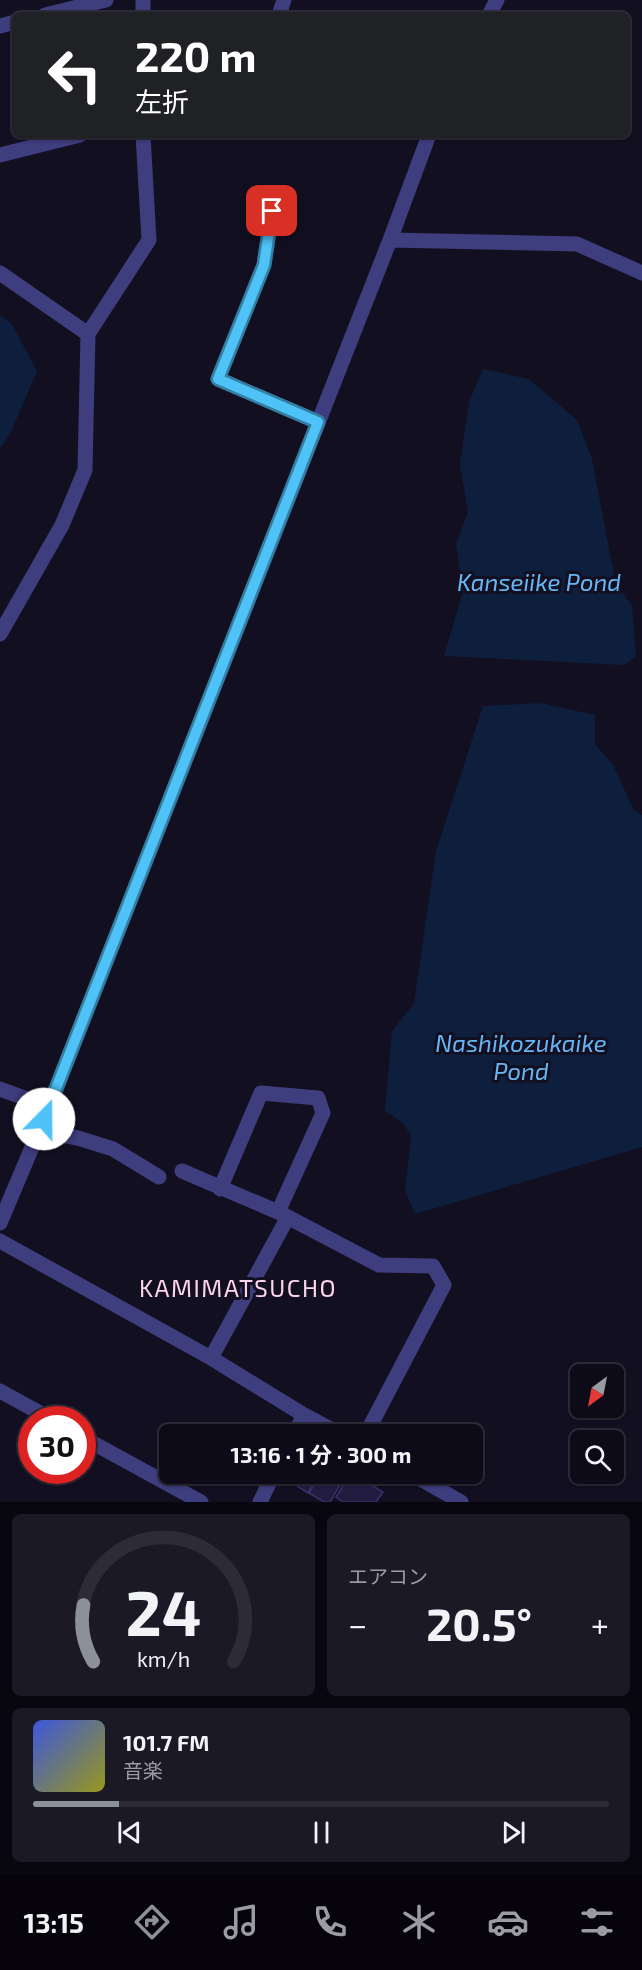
<!DOCTYPE html>
<html lang="ja">
<meta charset="utf-8">
<style>
body{margin:0;font-family:"Exo 2","Noto Sans JP",sans-serif;background:#1c1926;color:#f1f3f6;height:100vh;display:flex;flex-direction:column;font-size:22px;white-space:nowrap}
*{box-sizing:border-box;margin:0}
p{font-size:20px;color:#9b9ba2}
.icon{flex:none;width:33px;height:33px;fill:none;stroke:currentColor;stroke-width:2;stroke-linecap:round;stroke-linejoin:round}
.map{position:relative;height:1502px;overflow:hidden}
.sheet{display:flex;flex-direction:column;gap:12px;padding:12px;background:#08060e;flex:1}
.sheet>*{flex:none}
.top-card{position:absolute;left:12px;top:12px;width:618px;height:126px;border-radius:9px;box-shadow:0 2px 4px #0004,0 0 0 2px #2e2b38;background:#202124;color:#fff;overflow:hidden}
.needle{width:39px;rotate:212deg}
.controls{position:absolute;left:570px;top:1364px;display:grid;gap:12px}
.controls a{display:grid;place-items:center;width:54px;height:54px;border-radius:9px;background:#0e0b19;box-shadow:0 2px 4px #0004,0 0 0 2px #2e2b38;font-size:30px}
.speed{position:absolute;left:18px;top:1406px;display:flex;gap:12px;font-size:30px;font-weight:700;text-align:center}
.speed>*{display:grid;place-content:center;width:78px;height:78px;border-radius:50%;background:#0e0b19;box-shadow:0 2px 4px #0004,0 0 0 2px #2e2b38;line-height:1}
.speed .limit{border:9px solid #d22;background:#fff;color:#111}
.pin{position:absolute;display:grid;place-items:center;width:51px;height:51px;color:#fff;margin:-26px;border-radius:12px;box-shadow:0 3px 9px #0006}
.me{position:absolute;width:66px;margin:-33px;rotate:22deg;stroke-linejoin:round;filter:drop-shadow(0 0 4px #0008)}
.turn{display:flex;align-items:center;gap:21px;height:126px;padding:0 24px;font-size:27px}
.turn .icon{width:78px;height:78px;stroke-width:2.5}
.turn b{display:block;font-size:42px;line-height:51px}
.big{font-size:45px;font-weight:700;line-height:1.1}
.sheet .tile{flex:1;display:flex;flex-direction:column;justify-content:center;gap:9px;min-width:0;padding:0 21px;border-radius:9px;background:#1c1926}
.sheet .dial{align-items:center;gap:0}
.dial svg{height:156px;overflow:visible;fill:none;stroke:#2e2b38;stroke-width:7;stroke-linecap:round;text-anchor:middle}
.dial text{fill:#f1f3f6;stroke:none}
.song{display:flex;align-items:center;gap:18px}
.cover{width:72px;height:72px;border-radius:9px;background:linear-gradient(135deg,hsl(230 70% 55%),hsl(60 70% 35%))}
.played{height:6px;border-radius:3px;background:linear-gradient(90deg,#8c9099 15%,#2e2b38 15%)}
.keys{display:flex;justify-content:space-around;direction:ltr}
.heat{display:flex;justify-content:space-between;align-items:center;font-size:33px;direction:ltr}
.sheet .tiles{flex:1;display:grid;gap:12px;grid-template-columns:1fr 1fr}
.tile:last-child{grid-column:span 2}
.trip{position:absolute;left:159px;top:1424px;width:324px;height:60px;border-radius:9px;background:#0e0b19;box-shadow:0 2px 4px #0004,0 0 0 2px #2e2b38;font-weight:700;line-height:60px;text-align:center}
.tab-bar{display:flex;height:96px;justify-content:space-around;align-items:center;background:#06040a;color:#9b9ba2}
.tab-bar .icon{width:42px;height:42px}
.tab-bar .current{color:#8c9099}
.tab-bar b{font-size:27px;color:#f1f3f6}
.map>svg:first-child{display:block}
.water{fill:#0d1f3c}
.building{fill:#231c41;stroke:#3a306b;stroke-width:1.5}
.lines{fill:none;stroke-linecap:round;stroke-linejoin:round}
.minor{stroke:#3e3d7d;stroke-width:15}
.route-casing{stroke:#337fa1;stroke-width:15}
.route{stroke:#4fc3f7;stroke-width:10}
.labels{text-anchor:middle;stroke-width:6;stroke-linejoin:round;paint-order:stroke}
.water-label{font-size:24px;font-style:italic;fill:#67b6f5;stroke:#120f21}
.neighbourhood-label{font-size:24px;letter-spacing:1.5px;fill:#fcd4ee;stroke:#120f21}
</style>
<div class="map">
<svg width="642" height="1502" viewBox="0 0 642 1502">
<rect width="100%" height="100%" fill="#120f21"/>
<path class="water" d="M0 316 11 323 37 371 10 434 0 449Z
M483 369 529 379 577 420 592 459 616 585 632 605 636 657 624 665 444 656 463 591 456 544 468 512 460 465 469 402Z
M540 703 595 715V744L613 765 634 810 642 815V1147L415 1214 405 1191 411 1136 403 1123 385 1111 392 1031 414 1003 436 851 483 706Z"/>
<path class="building" d="M293 1473H320L308 1493 289 1481Z
M321 1473H347L330 1502H324L309 1493Z
M351 1473 383 1492 376 1502H343L336 1497Z"/>
<g class="lines">
<path class="minor" d="M45 15 106 0
M143 15V0
M279 15 284 0
M489 15 497 0
M0 26 15 22
M0 155 80 135
M272 211 264 265 218 379 318 422
M390 240 577 244 642 273
M0 273 88 334
M0 634 62 525 85 470 88 334 149 240 143 135
M0 1089 49 1107
M39 1131 78 1138 113 1149 159 1177
M182 1171 278 1212 379 1265 433 1266 444 1285 366 1434
M220 1189 261 1093 318 1098 323 1113 278 1212
M0 1223 49 1107 390 240 429 135
M0 1241 211 1358 304 1415 340 1434
M211 1358 288 1217
M0 1391 51 1419
M294 1434 304 1415
M82 1437 201 1502
M410 1473 461 1502
M260 1502 274 1473"/>
</g>
<g class="lines">
<g class="route-casing">
<path id="route" d="M44 1119 318 422 218 379 264 265 272 211"/>
</g>
<use href="#route" class="route"/>
</g>
<g class="labels">
<g class="water-label">
<text x="539" y="591">Kanseiike Pond</text>
<text x="521" y="1052">Nashikozukaike<tspan x="521" dy="28">Pond</tspan></text>
</g>
<g class="neighbourhood-label">
<text x="238" y="1297">KAMIMATSUCHO</text>
</g>
</g>
</svg>
<div class="controls">
<a><svg class="needle" viewBox="-14 -14 28 28"><path d="M0-13l5 13h-10z" fill="#e53935"/><path d="M0 13l5-13h-10z" fill="#9b9ba2"/></svg></a>
<a><svg class="icon" aria-label="search" viewBox="0 0 24 24"><circle cx="10" cy="10" r="6"/><path d="M15 15l6 6"/></svg></a>
</div>
<div class="speed"><div class="limit">30</div></div>
<div class="pin" style="left:272px;top:211px;background:#d93025"><svg class="icon" aria-label="arrive" viewBox="0 0 24 24"><path d="M6 21V4h12l-3 4 3 4H6"/></svg></div>
<svg class="me" style="left:44px;top:1119px" viewBox="-20 -20 40 40"><circle r="19" fill="#fff"/><path d="M0-13L10 11 0 6-10 11z" fill="#4fc3f7"/></svg>
<div class="trip">13:16 · 1 分 · 300 m</div>
<div class="top-card">
<div class="turn"><svg class="icon" aria-label="left" viewBox="0 0 24 24"><path d="M17 20v-9H6M10 6l-5 5 5 5"/></svg><div><b>220 m</b>左折</div></div>
</div>
</div>
<section class="sheet">
<div class="tiles">
<div class="tile dial"><svg viewBox="0 0 100 80">
<path d="M14 69A42 42 0 1 1 86 69"/>
<path d="M14 69A42 42 0 0 1 9 40" stroke="#8c9099"/>
<text x="50" y="56" font-size="32" font-weight="700">24</text>
<text x="50" y="72" font-size="11">km/h</text>
</svg></div>
<div class="tile"><p>エアコン</p>
<div class="heat"><a>−</a><b class="big">20.5°</b><a>+</a></div>
</div>
<div class="tile">
<div class="song"><i class="cover"></i><div><b>101.7 FM</b><p>音楽</p></div></div>
<div class="played"></div>
<div class="keys"><svg class="icon" aria-label="previous" viewBox="0 0 24 24"><path d="M18 5L8 12l10 7zM5 5v14"/></svg><svg class="icon" aria-label="pause" viewBox="0 0 24 24"><path d="M8 5v14M16 5v14"/></svg><svg class="icon" aria-label="next" viewBox="0 0 24 24"><path d="M6 5l10 7-10 7zM19 5v14"/></svg></div>
</div>
</div>
</section>
<nav class="tab-bar">
<b>13:15</b>
<svg class="icon current" aria-label="directions" viewBox="0 0 24 24"><path d="M12 3l9 9-9 9-9-9zM9 14v-3h6M13 9l2 2-2 2"/></svg>
<svg class="icon" aria-label="music" viewBox="0 0 24 24"><path d="M9 18V5l10-2v13"/><circle cx="6" cy="18" r="3"/><circle cx="16" cy="16" r="3"/></svg>
<svg class="icon" aria-label="phone" viewBox="0 0 24 24"><path d="M5 4h4l2 5-3 2q2 4 5 5l2-3 5 2v4C11 20 4 13 5 4z"/></svg>
<svg class="icon" aria-label="climate" viewBox="0 0 24 24"><path d="M12 3v18M4 7l16 10M4 17L20 7"/></svg>
<svg class="icon" aria-label="car" viewBox="0 0 24 24"><path d="M5 17H2v-5l4-1 3-4h7l3 4 3 1v5h-3M9 17h6M6 11h13"/><circle cx="7" cy="17" r="2"/><circle cx="17" cy="17" r="2"/></svg>
<svg class="icon" aria-label="filters" viewBox="0 0 24 24"><path d="M4 7h16M4 17h16"/><circle cx="9" cy="7" r="2"/><circle cx="15" cy="17" r="2"/></svg>
</nav>
